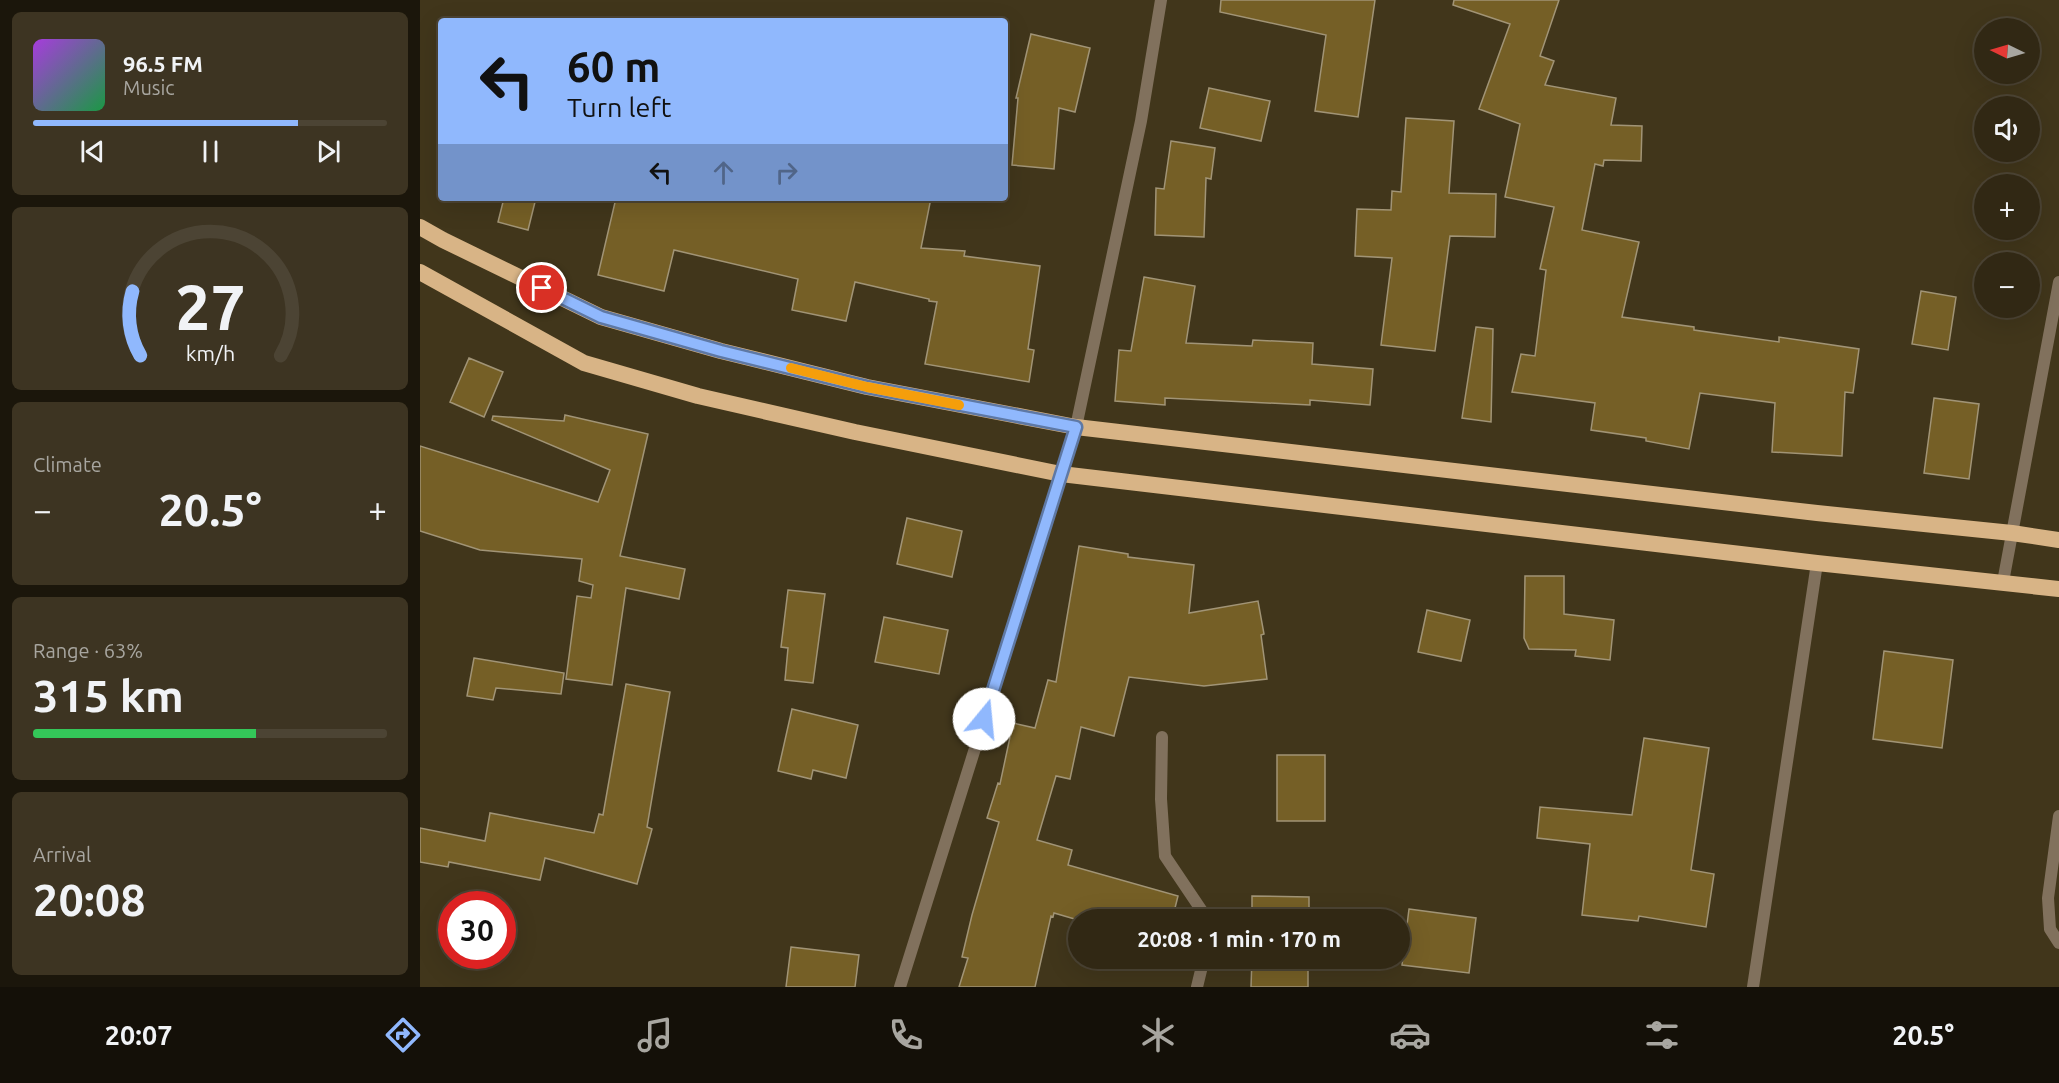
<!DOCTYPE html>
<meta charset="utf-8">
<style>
body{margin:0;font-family:Ubuntu,sans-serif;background:#3d3422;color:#f1f3f6;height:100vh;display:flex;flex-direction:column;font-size:22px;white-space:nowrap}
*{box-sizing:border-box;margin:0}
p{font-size:20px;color:#a8a6a0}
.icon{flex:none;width:33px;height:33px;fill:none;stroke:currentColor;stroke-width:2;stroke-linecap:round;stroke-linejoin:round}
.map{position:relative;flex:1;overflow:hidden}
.details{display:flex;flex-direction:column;gap:12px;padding:12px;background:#1b160b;width:420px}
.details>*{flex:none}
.guide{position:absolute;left:18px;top:18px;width:570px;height:183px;border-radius:6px;box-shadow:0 6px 24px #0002,0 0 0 2px #4c4434;background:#90b8fd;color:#111;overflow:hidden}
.needle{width:39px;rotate:275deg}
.fabs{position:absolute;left:1554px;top:18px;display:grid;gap:12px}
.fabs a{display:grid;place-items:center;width:66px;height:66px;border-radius:50%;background:#312814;box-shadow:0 6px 24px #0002,0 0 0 2px #4c4434;font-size:30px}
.speed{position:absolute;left:18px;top:891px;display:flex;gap:12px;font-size:30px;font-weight:700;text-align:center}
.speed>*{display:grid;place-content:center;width:78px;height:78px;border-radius:50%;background:#312814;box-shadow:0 6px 24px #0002,0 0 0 2px #4c4434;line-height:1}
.speed .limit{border:9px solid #d22;background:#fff;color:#111}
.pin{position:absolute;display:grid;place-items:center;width:51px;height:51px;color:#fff;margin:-26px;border:3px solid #fff;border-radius:50%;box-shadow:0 2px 6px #0007}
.me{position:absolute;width:66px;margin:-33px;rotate:17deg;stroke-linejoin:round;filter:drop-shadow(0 0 4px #0008)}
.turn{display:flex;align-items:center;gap:21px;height:126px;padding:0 30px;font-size:27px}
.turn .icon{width:78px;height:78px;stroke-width:2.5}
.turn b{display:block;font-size:42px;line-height:51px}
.lanes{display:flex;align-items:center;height:57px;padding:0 30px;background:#0003;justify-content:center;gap:30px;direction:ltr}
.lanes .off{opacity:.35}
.big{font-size:45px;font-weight:700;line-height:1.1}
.details .card{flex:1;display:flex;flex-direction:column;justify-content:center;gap:9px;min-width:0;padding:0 21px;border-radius:9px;background:#3d3422}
.details .dial{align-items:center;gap:0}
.dial svg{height:156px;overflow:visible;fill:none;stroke:#4c4434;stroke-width:7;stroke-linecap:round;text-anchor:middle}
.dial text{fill:#f1f3f6;stroke:none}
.song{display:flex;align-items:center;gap:18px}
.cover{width:72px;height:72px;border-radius:9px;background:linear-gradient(135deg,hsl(280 70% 55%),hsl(140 70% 35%))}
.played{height:6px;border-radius:3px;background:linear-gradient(90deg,#90b8fd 75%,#4c4434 75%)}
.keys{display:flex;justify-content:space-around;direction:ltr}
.heat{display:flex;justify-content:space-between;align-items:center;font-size:33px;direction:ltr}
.charge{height:9px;border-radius:4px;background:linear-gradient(90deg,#34c759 63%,#4c4434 0)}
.trip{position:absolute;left:648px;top:909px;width:342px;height:60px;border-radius:30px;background:#312814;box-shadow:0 6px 24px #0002,0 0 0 2px #4c4434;font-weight:700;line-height:60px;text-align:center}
.tab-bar{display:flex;height:96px;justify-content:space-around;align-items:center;background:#141008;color:#a8a6a0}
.tab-bar .icon{width:42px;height:42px}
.tab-bar .selected{color:#90b8fd}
.tab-bar b{font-size:27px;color:#f1f3f6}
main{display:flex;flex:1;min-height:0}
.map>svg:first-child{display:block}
.building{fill:#755f26;stroke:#a19476;stroke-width:1.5}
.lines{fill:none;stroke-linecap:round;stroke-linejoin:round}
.minor{stroke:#81715d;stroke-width:12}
.trunk{stroke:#d8b486;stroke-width:16}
.route-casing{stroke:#5e78a4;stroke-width:15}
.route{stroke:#90b8fd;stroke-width:10}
.slow{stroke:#f59e0b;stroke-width:10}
</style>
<main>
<section class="details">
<div class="card">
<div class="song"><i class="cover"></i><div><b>96.5 FM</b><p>Music</p></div></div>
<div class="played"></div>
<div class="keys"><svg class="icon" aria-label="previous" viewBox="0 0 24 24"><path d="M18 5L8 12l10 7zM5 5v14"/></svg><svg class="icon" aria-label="pause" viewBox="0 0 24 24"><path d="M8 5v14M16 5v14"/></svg><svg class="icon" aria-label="next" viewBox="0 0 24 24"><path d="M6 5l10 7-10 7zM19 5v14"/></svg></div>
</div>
<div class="card dial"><svg viewBox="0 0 100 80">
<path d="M14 69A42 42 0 1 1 86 69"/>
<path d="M14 69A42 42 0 0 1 10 36" stroke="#90b8fd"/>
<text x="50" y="56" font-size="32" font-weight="700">27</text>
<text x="50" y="72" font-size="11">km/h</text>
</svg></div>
<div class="card"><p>Climate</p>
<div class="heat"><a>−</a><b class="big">20.5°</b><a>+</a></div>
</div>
<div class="card"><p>Range · 63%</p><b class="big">315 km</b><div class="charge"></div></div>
<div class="card"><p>Arrival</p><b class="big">20:08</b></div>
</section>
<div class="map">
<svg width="1639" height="987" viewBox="0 0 1639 987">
<rect width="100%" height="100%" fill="#41361b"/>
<path class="building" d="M801 0H955L938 117 895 111 906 35 800 12Z
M1034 0H1139L1120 56 1134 61 1125 85 1196 98 1191 125 1222 126 1221 161 1184 160 1183 166 1175 164 1162 230 1219 242 1202 317 1274 327V330L1359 342V337L1439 349 1433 393 1425 392 1422 456 1352 452 1355 403 1280 393 1269 449 1226 441V438L1171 430 1175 403 1092 392 1101 354 1115 356 1126 270 1120 269 1134 207 1085 197 1100 124 1059 109 1090 24 1033 5Z
M611 34 670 48 655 112 639 108 634 169 592 165 598 98H596Z
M789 88 850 101 841 141 780 128Z
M986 118 1034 121 1029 193 1076 194 1075 237 1030 236 1015 351 961 345 972 258 935 256 937 209 971 210 972 191 981 192Z
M751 141 795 148 791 179 786 178 784 237 735 235 736 188 744 189Z
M84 198H116L108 230 78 222Z
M196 198H511L501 248 545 251 544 256 620 266 608 349 614 350 609 382 505 364 517 302 509 301V299L435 282 426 321 372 310 378 279 254 250 244 291 178 275Z
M724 277 775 286 766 343 832 346 833 340 893 343 892 364 953 369 950 405 890 400V405L745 398V405L695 401 699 350 711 351Z
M1501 291 1536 297 1528 350 1492 344Z
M1056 327 1073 329 1071 422 1042 418Z
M49 358 83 372 64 417 30 402Z
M1514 398 1559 404 1549 479 1504 473Z
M145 415 228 434 200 556 265 569 259 599 206 588 192 685 146 679 157 596 171 598 173 585 159 581 162 559 60 550 0 531V446L178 502 190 470 72 420 73 416 144 421Z
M487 518 542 531 532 577 477 564Z
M659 546 708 554V557L774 565 769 613 838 601 844 634 841 635 847 679 784 686 709 677 694 736 661 727 650 779 636 776 617 840 652 850 648 865 758 896 752 920H658L634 913 633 917 631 916 615 987H539L548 958 542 957 552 915 579 822 567 818 578 783 580 784 593 723 615 728 628 680 636 682Z
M1105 576H1144V614L1194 620 1190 660 1155 656 1156 650 1109 649 1104 638Z
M368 590 405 594 393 683 365 680 368 648 361 647Z
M1007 610 1050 620 1041 661 998 652Z
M464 617 528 630 519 674 455 662Z
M1464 651 1533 660 1522 748 1453 739Z
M54 658 144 673 141 694 76 688 73 700 47 696Z
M206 684 250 692 227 827 232 829 217 884 125 858 120 880 29 862 28 867 0 862V828L65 841 70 813 174 833 179 814 183 815Z
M372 709 438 725 426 778 393 770 391 779 358 771Z
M1224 738 1289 748 1271 870 1294 874 1286 927 1219 916 1218 921 1162 915 1170 844 1117 838 1120 807 1212 815Z
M857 755H905V821H857Z
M832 896 889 897V920H832Z
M989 909 1056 918 1049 973 982 965Z
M371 947 439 955 435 987H366Z
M832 958H888V987H831Z"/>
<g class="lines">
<path class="minor" d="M1583 582 1639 282
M742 737 741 799 745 856 782 911 784 920
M1639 816 1628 898 1630 929 1639 943
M480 987 656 427 721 121 741 0
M777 987 784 958
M1333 987 1397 563"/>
<path class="trunk" d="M0 227 23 240 181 317 301 351 447 387 656 427 1397 513 1592 533 1639 540
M0 272 164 363 278 396 435 432 641 474 1397 563 1639 589"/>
</g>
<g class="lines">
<g class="route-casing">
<path id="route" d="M122 288 181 317 301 351 447 387 656 427 564 719"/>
</g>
<use href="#route" class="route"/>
<path class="slow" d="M371 368 447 387 539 405"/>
</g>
</svg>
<div class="fabs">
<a><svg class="needle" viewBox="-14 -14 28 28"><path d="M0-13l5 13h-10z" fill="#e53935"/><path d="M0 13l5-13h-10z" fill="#a8a6a0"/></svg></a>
<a><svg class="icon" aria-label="sound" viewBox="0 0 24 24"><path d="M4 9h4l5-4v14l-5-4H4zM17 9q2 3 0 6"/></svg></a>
<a>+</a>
<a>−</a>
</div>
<div class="speed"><div class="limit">30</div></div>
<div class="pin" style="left:122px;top:288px;background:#d93025"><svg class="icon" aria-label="arrive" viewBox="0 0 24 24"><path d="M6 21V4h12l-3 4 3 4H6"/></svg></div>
<svg class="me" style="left:564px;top:719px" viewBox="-20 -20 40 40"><circle r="19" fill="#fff"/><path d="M0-13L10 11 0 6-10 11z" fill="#90b8fd"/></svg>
<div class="trip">20:08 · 1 min · 170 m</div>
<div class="guide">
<div class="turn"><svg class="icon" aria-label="left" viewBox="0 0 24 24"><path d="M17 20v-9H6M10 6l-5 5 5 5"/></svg><div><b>60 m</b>Turn left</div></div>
<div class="lanes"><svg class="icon" aria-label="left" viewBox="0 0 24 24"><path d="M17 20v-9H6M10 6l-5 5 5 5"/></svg><svg class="icon off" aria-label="ahead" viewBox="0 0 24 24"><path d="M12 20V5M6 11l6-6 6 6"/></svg><svg class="icon off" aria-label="right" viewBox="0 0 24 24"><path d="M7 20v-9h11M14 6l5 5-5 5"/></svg></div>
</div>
</div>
</main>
<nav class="tab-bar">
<b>20:07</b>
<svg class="icon selected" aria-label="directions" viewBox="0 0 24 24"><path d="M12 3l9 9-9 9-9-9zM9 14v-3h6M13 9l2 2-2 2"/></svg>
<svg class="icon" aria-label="music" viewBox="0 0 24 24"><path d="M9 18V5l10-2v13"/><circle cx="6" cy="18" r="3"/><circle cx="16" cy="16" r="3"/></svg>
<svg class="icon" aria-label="phone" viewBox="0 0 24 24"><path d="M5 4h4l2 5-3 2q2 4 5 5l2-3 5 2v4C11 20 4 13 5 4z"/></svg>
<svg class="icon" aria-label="climate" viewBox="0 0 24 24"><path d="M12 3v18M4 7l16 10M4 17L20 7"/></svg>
<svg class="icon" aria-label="car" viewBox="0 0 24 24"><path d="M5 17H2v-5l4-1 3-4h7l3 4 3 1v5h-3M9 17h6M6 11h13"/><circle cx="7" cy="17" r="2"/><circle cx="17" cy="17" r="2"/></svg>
<svg class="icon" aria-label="filters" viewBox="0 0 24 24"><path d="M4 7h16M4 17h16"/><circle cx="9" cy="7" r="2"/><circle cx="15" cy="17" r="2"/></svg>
<b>20.5°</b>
</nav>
